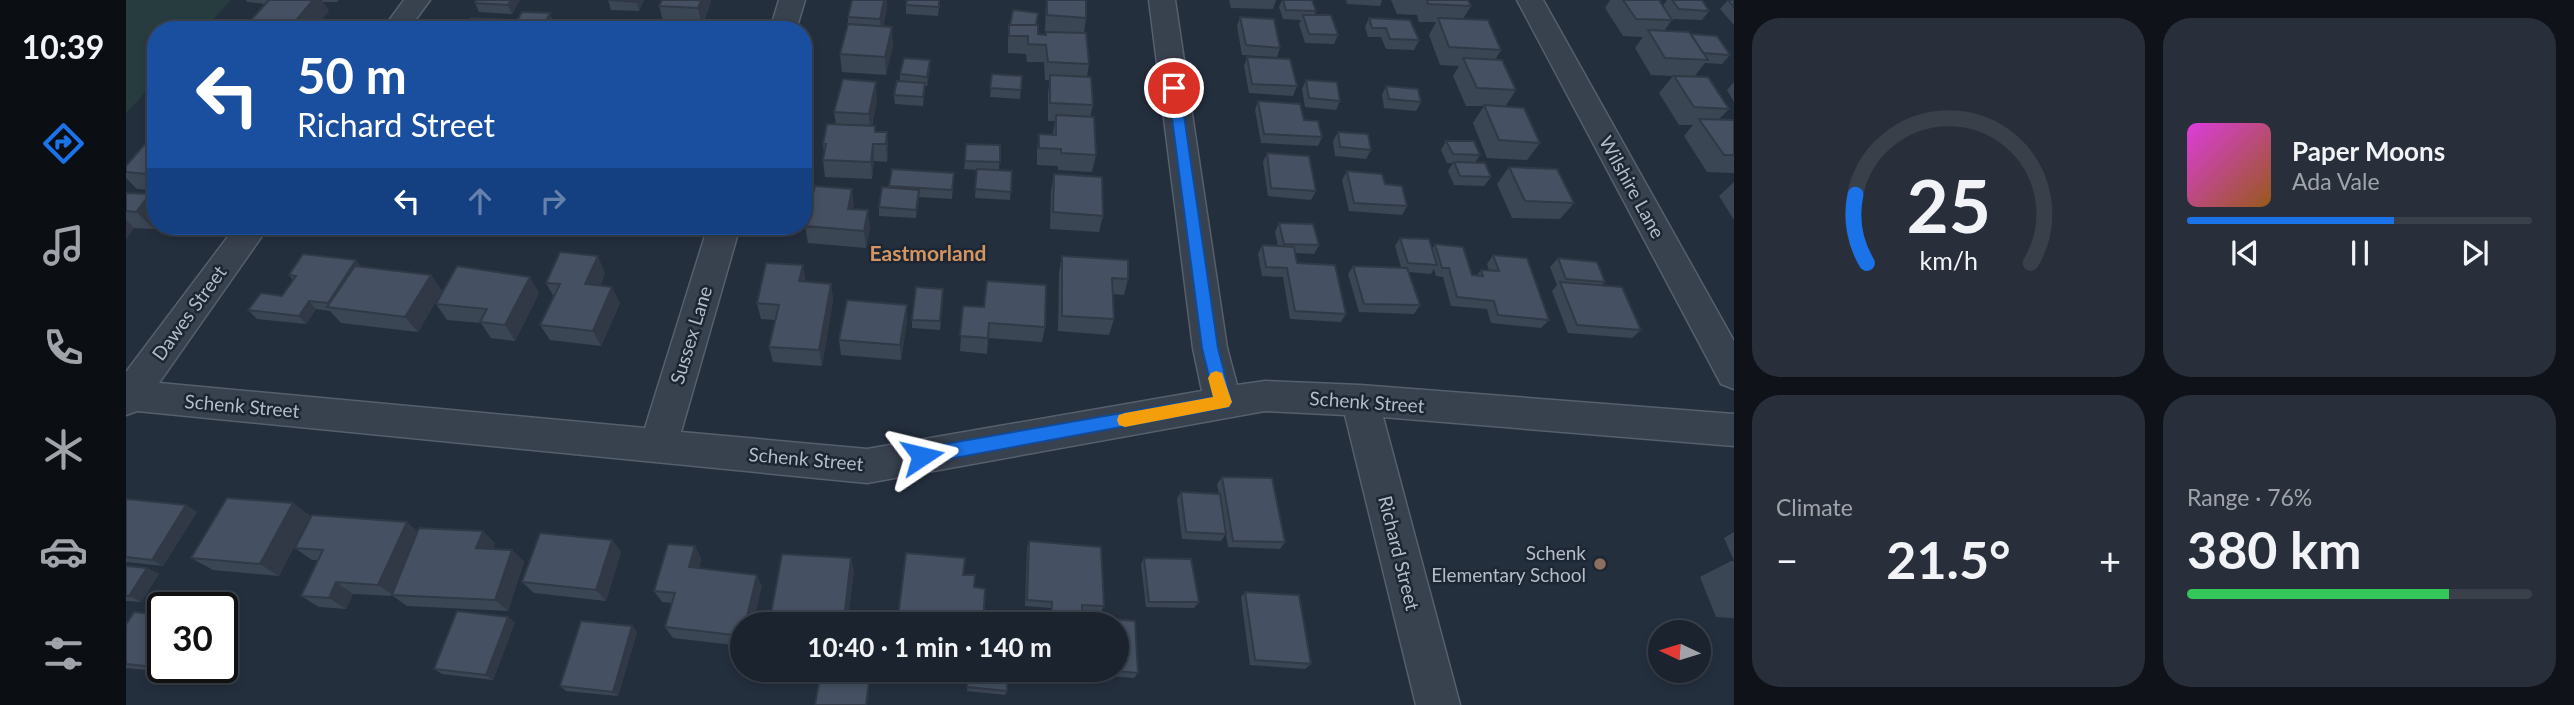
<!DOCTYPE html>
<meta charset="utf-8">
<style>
body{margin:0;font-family:Lato,sans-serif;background:#282f3a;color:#f1f3f6;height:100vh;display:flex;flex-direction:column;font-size:26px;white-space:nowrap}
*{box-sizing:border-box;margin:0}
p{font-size:23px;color:#a0a4aa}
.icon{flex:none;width:38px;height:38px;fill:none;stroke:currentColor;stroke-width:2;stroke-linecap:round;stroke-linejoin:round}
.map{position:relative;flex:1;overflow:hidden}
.sheet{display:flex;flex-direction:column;gap:18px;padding:18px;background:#0f1319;width:840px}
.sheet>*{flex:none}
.guide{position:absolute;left:21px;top:21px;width:665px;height:214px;border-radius:28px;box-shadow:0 4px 10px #0003,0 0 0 2px #39404a;background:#1a4fa0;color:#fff;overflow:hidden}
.needle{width:46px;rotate:274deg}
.tools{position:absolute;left:1522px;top:620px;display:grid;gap:14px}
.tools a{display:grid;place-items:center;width:63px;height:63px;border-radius:50%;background:#1b232e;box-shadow:0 4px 10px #0003,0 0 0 2px #39404a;font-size:35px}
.speed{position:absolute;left:21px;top:592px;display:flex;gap:14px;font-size:35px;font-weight:700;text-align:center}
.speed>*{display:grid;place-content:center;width:91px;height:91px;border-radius:50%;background:#1b232e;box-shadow:0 4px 10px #0003,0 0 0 2px #39404a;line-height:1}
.speed .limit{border:4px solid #111;border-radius:10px;background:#fff;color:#111}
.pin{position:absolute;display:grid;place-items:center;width:60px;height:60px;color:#fff;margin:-30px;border:4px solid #fff;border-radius:50%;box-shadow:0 2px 7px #0007}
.me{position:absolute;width:77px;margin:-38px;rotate:80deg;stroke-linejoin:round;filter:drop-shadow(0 0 5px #0008)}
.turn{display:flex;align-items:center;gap:24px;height:147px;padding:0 35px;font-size:32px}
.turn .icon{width:91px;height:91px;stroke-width:2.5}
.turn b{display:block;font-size:49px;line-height:60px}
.lanes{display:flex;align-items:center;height:66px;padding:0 35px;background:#0003;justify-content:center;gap:35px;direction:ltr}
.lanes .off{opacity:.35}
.big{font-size:52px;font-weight:700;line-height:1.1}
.sheet .tile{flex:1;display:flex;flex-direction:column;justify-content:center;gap:10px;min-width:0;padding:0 24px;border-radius:28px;background:#282f3a}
.sheet .dial{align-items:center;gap:0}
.dial svg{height:182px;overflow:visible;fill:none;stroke:#39404a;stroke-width:7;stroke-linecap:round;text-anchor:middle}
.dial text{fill:#f1f3f6;stroke:none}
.song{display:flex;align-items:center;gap:21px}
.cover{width:84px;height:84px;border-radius:10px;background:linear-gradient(135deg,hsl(300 70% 55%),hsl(30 70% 35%))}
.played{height:7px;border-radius:4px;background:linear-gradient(90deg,#1a73e8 60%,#39404a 60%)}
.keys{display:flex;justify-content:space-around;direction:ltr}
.heat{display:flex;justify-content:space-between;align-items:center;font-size:38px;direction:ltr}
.charge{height:10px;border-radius:5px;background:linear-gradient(90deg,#34c759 76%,#39404a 0)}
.sheet .tiles{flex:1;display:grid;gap:18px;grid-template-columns:repeat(2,1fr)}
.trip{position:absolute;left:604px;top:612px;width:399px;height:70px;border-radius:35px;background:#1b232e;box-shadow:0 4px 10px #0003,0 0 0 2px #39404a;font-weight:700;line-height:70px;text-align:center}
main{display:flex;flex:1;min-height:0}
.tabs{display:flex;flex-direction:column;width:126px;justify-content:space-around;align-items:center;background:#0b0e12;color:#a0a4aa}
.tabs .icon{width:49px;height:49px}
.tabs .current{color:#1a73e8}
.tabs b{font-size:32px;color:#f1f3f6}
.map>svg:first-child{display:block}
.green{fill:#263c3f}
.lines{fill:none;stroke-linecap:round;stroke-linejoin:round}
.minor-casing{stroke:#565f6c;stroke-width:3}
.minor{fill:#38414e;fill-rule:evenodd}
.wall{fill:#3b4654}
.shaded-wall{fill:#303945}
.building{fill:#455162;stroke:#303945;stroke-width:2}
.route{fill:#1a73e8;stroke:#114b97;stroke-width:2}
.slow{fill:#f59e0b}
.education-dot{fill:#8d6e63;stroke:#1d2633;stroke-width:2.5}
.labels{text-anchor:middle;stroke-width:5;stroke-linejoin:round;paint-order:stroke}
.street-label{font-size:19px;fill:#b4bcc9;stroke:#1d2633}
.poi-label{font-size:19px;fill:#b4bcc9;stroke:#1d2633;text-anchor:end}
.neighbourhood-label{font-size:21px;font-weight:bold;fill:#d59563;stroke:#1d2633}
</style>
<main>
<nav class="tabs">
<b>10:39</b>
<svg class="icon current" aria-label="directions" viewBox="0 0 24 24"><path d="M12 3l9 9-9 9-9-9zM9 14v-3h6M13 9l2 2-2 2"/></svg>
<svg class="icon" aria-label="music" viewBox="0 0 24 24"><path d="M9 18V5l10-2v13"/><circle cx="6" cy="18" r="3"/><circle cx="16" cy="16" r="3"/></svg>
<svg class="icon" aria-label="phone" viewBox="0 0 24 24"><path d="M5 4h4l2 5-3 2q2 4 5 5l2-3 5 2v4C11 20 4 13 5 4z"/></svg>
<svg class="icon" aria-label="climate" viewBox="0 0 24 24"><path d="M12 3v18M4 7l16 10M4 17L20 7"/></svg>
<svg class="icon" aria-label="car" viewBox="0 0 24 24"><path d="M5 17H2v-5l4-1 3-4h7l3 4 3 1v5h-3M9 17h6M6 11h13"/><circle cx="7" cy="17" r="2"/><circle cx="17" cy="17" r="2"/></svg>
<svg class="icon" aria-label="filters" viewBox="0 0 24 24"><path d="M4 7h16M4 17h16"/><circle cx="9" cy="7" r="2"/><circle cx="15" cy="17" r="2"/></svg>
</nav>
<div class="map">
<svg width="1608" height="705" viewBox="0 0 1608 705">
<rect width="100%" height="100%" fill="#242f3e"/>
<path class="green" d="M0 0H105L77 30H30V81L0 113Z"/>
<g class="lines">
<g class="minor-casing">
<path id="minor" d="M278 0H304L282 30H256Z
M653 0H679L670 30H644Z
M1023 0H1049L1101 348 1111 385 1139 381 1234 385 1608 414V446L1257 417 1334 705H1290L1219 415 1139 411 741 483 11 411 0 415V372L110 226H143L33 383 519 428 582 226H614L555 432 741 449 1076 391 1067 348Z
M1391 0H1417L1608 341V389L1595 384Z"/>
</g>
<use href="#minor" class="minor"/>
</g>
<path class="wall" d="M120 0H213L211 2H197L203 11 121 2Z
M350 0H394L386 14 353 12 349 3Z
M482 0H518L513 11 485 10Z
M814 0 812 16 780 14V5Z
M920 0H960V18L958 33 963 64 961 77 967 105 964 117 970 155 966 172 932 170V166L911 165V151L913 134H927L929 121H922V93L924 80H919L918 62H901L900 54 882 53V42L883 25H910L912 34 920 35V33H919Z
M1103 0H1150L1147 9 1105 8Z
M1156 0H1186L1190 11 1188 15 1212 35 1208 44 1179 43 1173 24 1175 20 1157 19 1153 7Z
M1220 0H1256L1254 6 1221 4Z
M1265 0H1342L1345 6 1337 19 1375 50 1369 60 1390 90 1379 107 1414 143 1401 160 1361 158 1347 123 1358 106H1340L1327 76 1333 66 1314 65 1303 35 1310 22H1293L1291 15 1271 14Z
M1484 0H1533L1537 6 1541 0H1576L1583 11 1576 20 1546 19V20L1538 31 1565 34 1604 55 1596 64 1579 63 1568 77 1603 109 1593 119 1608 120V173L1581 172 1558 136 1567 125H1553L1533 93 1547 76 1525 75 1509 48 1517 37 1497 36 1479 8Z
M1602 0H1608V25L1594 9Z
M585 2 576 26 538 24 533 6Z
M761 8 757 27 767 45 760 75 716 72 714 54 722 24V17Z
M424 13 427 22 424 30H390L388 26Z
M1114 17 1154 48 1151 57 1116 55 1111 26Z
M1243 18 1293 40 1288 50 1260 49 1255 37H1242L1239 27Z
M1121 57 1171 86 1167 96 1123 93 1118 66Z
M804 69 801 86H799L797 106 769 104 768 95 774 81V74Z
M866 74 896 76 894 99 864 97Z
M1180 80 1214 101 1210 110 1179 107 1176 89Z
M1608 82V102L1601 90Z
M1260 86 1295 102 1290 111 1258 108 1256 95Z
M751 99 746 126H749V132H761L762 149 761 162 748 161 746 179 699 177 697 160 698 153 697 144 710 125 708 112Z
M1132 101 1178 120 1196 137 1192 146 1135 143 1129 110Z
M1212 132 1245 150 1240 159 1209 156 1207 141Z
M30 138V190L11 189 0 178V166Z
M1320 141 1354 155 1349 163 1365 177 1358 186 1328 185 1322 171 1327 163H1321L1315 150Z
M874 145 873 171H886L884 200 849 198 851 170 838 169 839 161Z
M1141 153 1190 191 1185 200 1142 196 1137 162Z
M1383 167 1448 203 1434 219 1386 218 1371 184Z
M1221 171 1259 184 1281 206 1276 215 1223 211 1216 180Z
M828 173 826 199 793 197 790 218 753 216V207L763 188V186Z
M928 174 977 216 973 232 924 229 925 191Z
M1608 182V220L1593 196Z
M726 189 727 209 744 227 740 248 682 243 679 226Z
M0 193 24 194 30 200V226L28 229 8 228 0 239Z
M1153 223 1193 245 1188 254 1169 253 1171 263 1220 314 1215 322 1164 319 1157 277 1136 276 1132 254 1136 245 1152 246 1149 232Z
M462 226H505L504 229Z
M1274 238 1306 250 1309 244 1346 275H1351L1355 270H1363L1361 264 1367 255 1423 320 1415 328 1365 323 1361 309 1325 306 1317 277 1310 276 1308 269 1305 274 1282 272 1294 305 1288 314 1233 312 1222 274 1227 266 1275 267 1269 246Z
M936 256 1002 279 998 295 987 294 988 319 983 335 932 331 933 272Z
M1432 258 1479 282 1476 285 1515 330 1506 338 1442 333 1426 291 1431 285 1424 267Z
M230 260 235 267 305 275 316 291 292 332 215 323 204 311 190 309 180 324 131 319 122 310 156 296 167 280 163 275Z
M479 273 474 286 494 303 475 346 424 340 414 325 428 297 420 283Z
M679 282 705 284 707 300 696 366 647 362 643 347 649 320 635 319 631 303Z
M413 293 389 341 365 338 355 323 321 320 310 304Z
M817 297 814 330 786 328V320Z
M781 305V321L775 360 715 355 713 340Z
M837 306 919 327 916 342 862 338 861 354 834 351Z
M1096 477 1159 542 1154 549 1102 547 1097 516 1100 534 1095 541 1056 539 1051 499 1055 492 1093 494 1091 484Z
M0 501 60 505 71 512 37 566 0 562Z
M167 503 184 516 153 576 87 570 65 558Z
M292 531 369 543 367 549 386 550 398 562 382 611 281 606 267 596 227 594 220 609 193 607 175 596 192 560H186L169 548Z
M1608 532V618L1590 617 1574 577 1605 561H1608L1598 538Z
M486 540 495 552 480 601 408 593 396 582Z
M903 541 978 606 975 612 956 611 955 625H924L925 608 899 606 901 548Z
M569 546 575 559 573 568 636 586 616 625V646L547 638 539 627 546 603 536 602 528 591Z
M1018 558 1073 602 1068 608 1020 607 1015 564Z
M0 566 21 568 33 574 15 602 0 601Z
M728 570 721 625 650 624 645 614Z
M1119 592 1185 664 1179 669 1124 665 1115 597Z
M963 617 1009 621 1012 673 1008 678 961 674V670H990V625H960Z
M389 622 367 680 316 674 308 669Z
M0 625 37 667H44L41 672 0 668Z
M506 626 511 632 492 696 440 691 434 686Z
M843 670 881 691 879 695 841 691Z"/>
<path class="shaded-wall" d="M187 0H196L203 11 188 30H162Z
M385 0H394L386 14 382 5Z
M511 0H518L513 11 511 2Z
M575 0H585V2L576 26 572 8Z
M758 0H761V8L755 37 754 19Z
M424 13 427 22 424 30H418L417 27Z
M382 20 386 29 385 30H376Z
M766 27 767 45 760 75 759 57Z
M804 60V69L801 86V77Z
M750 82 751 99 744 131 743 114Z
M799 83V92L797 106V97Z
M761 132 762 149 761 162 760 144Z
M747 144 748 161 746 179 745 162Z
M726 189 728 206 723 225 722 209Z
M793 190V199L790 218V210Z
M24 194 30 200V226L28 229 10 212Z
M742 210 744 227 740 248 738 231Z
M0 220 8 228 0 239Z
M472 256 479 273 467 300 459 284Z
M230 260 237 269 206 308 202 303Z
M677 265 680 281 676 298 673 281Z
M305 275 316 291 292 332 279 317Z
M404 277 413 293 389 341 379 325Z
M705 284 707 300 696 366 693 350Z
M486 287 494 303 475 346 467 331Z
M183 301 190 309 180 324 173 316Z
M781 305V321L775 360 774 345Z
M167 503 184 516 153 576 134 564Z
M60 505 71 512 37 566 26 560Z
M281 522 295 534 267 595 252 585Z
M357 531 369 543 363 561 350 548Z
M486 540 495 552 480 601 470 590Z
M569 546 575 559 570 579 563 567Z
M386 550 398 562 382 611 369 600Z
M725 558 728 570 721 625H719L718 619Z
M21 568 33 574 15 602 3 596Z
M631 575 636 586 627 625H619Z
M210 582 227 594 220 609 203 598Z
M382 617 389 622 367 680 360 675Z
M506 626 511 632 492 696 487 692Z
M37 653V667H44L41 672 28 667Z
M744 672 745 676 741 705H740Z"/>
<path class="building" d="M143 0H187L162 30 117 29Z
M350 0H385L382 5 349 3Z
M482 0H511V2Z
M536 0H575L572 8 533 6Z
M726 0H758L754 19 722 17Z
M781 0H813V7L780 5Z
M921 0H960V18L921 15Z
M1157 0H1186L1190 11 1160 10Z
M1301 0H1342L1345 6 1302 4Z
M1497 0H1533L1546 20 1510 19Z
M1546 0H1576L1583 11 1553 9Z
M1602 0H1608V7Z
M887 10 912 13 910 25H884Z
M396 12 424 13 417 27 388 26Z
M1177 15H1205L1212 35 1183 34Z
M1114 17 1148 19 1154 48 1120 45Z
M345 18 382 20 376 30H337Z
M1243 18 1284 20 1293 40 1264 39 1260 28H1246Z
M1312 18 1362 20 1375 50 1323 47Z
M722 24 766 27 759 57 714 54Z
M883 25H912V34L920 35V32L960 33 963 64 922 62 920 45 902 44V36H883Z
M526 26 571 29V30H525Z
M1522 30 1563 32 1582 60 1539 58Z
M1565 34 1591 36 1604 55 1577 53Z
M1121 57 1164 59 1171 86 1126 84Z
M778 58 804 60 801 77 774 74Z
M1337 58 1376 60 1390 90 1351 88Z
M866 74 896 76 895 90 864 88Z
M924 75 965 77 967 105 924 103Z
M1548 76 1582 77 1603 109 1568 107Z
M717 79 750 82 743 114 708 112Z
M1180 80 1211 82 1214 101 1183 98Z
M771 81 799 83 797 97 768 95Z
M1260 86 1292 89 1295 102 1263 99Z
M1132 101 1174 104 1178 120 1192 121 1196 137 1138 134Z
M1358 105 1398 108 1414 143 1373 140Z
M930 115 968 117 970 155 935 153V149L913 148V134L930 135Z
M1573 119 1608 120V155H1598Z
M701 124 749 126V132H761L760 144H747L745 162 697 160 700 144H697Z
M1212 132 1242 134 1245 150 1214 147Z
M24 138H30V175L0 172V166Z
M1320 141H1348L1354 155 1327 154Z
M840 144 874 145V162L839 161Z
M1141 153 1183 156 1190 191 1145 188Z
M1328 162 1359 163 1365 177 1334 176Z
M1383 167 1431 169 1448 203 1399 201Z
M766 169 828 173 826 190 763 186Z
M851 169 886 171 885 192 849 189Z
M1221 171 1256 174 1259 184 1276 186 1281 206 1228 203Z
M928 174 976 177 977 216 927 212Z
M689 186 726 189 722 209 742 210 738 231 679 226Z
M756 187 793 190 790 210 753 207Z
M0 193 24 194 10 212 0 211Z
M1153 223 1187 224 1193 245 1158 244Z
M1274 238 1303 239 1311 265 1282 263Z
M1309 244 1337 247 1346 275 1357 276 1355 270 1373 271 1367 255 1401 258 1423 320 1372 315 1368 301 1331 297 1323 268H1316Z
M1136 245 1168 247 1171 263 1209 265 1220 314 1169 311 1161 268 1140 267Z
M434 252 472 256 459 284 486 287 467 331 414 325 434 284 420 283Z
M177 254 230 260 202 303 183 301 173 316 122 310 135 293 156 296 170 276 163 275Z
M936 256 1002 260V279L986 278 988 319 936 316Z
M1432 258 1471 262 1479 282 1440 279Z
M640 263 677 265 673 281 705 284 693 350 643 347 653 305 631 303Z
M229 266 305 275 279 317 201 307Z
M331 266 404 277 379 325 354 322 361 309 310 304Z
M1227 266 1281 268 1294 305 1238 304Z
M861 281 920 285 919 327 863 323 862 338 834 336 837 306 858 307Z
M1434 282 1496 287 1515 330 1451 325Z
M790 287 817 289 814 321 786 320Z
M721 300 781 305 774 345 713 340Z
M1096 477 1146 478 1159 542 1107 541Z
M1055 492 1094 494 1100 534 1060 532Z
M101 498 167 503 134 564 65 558Z
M1 499 60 505 26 560 0 557V501Z
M186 515 281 522 252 585 210 582 203 598 175 596 197 550 169 548Z
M293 528 357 531 350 548 386 550 369 600 266 595Z
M414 533 486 540 470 590 396 582Z
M903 541 975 547 978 606 956 605V623L925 619 926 602 901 600Z
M542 544 569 546 563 567 631 575 619 625H616V636L539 627 549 593 528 591Z
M780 553 839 558 837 575H849L848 587 859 589 857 625H771Z
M656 554 725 558 718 619 645 614Z
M1018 558 1065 559 1073 602H1023Z
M0 566 21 568 3 596H0Z
M1119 592 1173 595 1185 664 1129 660Z
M331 611 382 617 360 675 308 669Z
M8 612 37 615V653L28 667 0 664V625Z
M963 617 1009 621 1012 673 978 670H990V625H963Z
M455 621 506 626 487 692 434 686Z
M695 670H733L744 672 740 705H689Z
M843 670H882L881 691 841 687Z"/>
<path class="route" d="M1048 84 1054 88 1092 348 1106 402 1103 407 796 464 789 461 787 456 789 450 796 448 1088 397 1076 348 1042 88Z"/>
<path class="slow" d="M1090 371 1096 373 1106 402 1103 407 999 427 993 425 991 420 993 415 999 413 1087 397 1082 378 1085 373Z"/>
<circle class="education-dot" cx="1474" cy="564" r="7"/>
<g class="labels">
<g class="street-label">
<text transform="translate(1506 187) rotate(61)" y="7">Wilshire Lane</text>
<text transform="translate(63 313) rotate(-54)" y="7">Dawes Street</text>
<text transform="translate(565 335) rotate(-73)" y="7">Sussex Lane</text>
<text transform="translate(1241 402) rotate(4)" y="7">Schenk Street</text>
<text transform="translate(116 406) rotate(5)" y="7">Schenk Street</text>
<text transform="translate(680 459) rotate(5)" y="7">Schenk Street</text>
<text transform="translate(1273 553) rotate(76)" y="7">Richard Street</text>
</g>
<g class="poi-label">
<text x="1460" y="560">Schenk<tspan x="1460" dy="22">Elementary School</tspan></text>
</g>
<g class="neighbourhood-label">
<text x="802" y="261">Eastmorland</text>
</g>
</g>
</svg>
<div class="tools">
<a><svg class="needle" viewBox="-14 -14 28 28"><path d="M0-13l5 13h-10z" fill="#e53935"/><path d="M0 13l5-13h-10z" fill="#a0a4aa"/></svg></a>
</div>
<div class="speed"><div class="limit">30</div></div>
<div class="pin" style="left:1048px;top:88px;background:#d93025"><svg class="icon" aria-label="arrive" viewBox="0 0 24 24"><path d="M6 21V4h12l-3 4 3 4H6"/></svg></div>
<svg class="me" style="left:796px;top:456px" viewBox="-20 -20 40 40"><path d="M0-17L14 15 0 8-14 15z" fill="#1a73e8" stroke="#fff" stroke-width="4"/></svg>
<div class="trip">10:40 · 1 min · 140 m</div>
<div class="guide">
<div class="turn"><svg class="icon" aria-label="left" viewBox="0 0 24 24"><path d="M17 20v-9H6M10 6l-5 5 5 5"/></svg><div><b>50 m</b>Richard Street</div></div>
<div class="lanes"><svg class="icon" aria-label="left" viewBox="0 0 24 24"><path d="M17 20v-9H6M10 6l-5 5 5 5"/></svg><svg class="icon off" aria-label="ahead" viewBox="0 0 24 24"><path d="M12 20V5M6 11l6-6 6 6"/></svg><svg class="icon off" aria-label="right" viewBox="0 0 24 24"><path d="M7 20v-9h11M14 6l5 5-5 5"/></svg></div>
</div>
</div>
<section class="sheet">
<div class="tiles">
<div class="tile dial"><svg viewBox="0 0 100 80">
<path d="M14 69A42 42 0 1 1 86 69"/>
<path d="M14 69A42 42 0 0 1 9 39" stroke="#1a73e8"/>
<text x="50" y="56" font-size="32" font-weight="700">25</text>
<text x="50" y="72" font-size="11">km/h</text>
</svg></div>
<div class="tile">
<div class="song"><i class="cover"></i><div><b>Paper Moons</b><p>Ada Vale</p></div></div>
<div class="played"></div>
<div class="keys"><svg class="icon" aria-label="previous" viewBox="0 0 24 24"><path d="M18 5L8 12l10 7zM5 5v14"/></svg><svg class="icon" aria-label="pause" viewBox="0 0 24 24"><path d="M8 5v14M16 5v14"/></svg><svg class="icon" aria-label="next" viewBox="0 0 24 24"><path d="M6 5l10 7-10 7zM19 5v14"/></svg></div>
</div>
<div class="tile"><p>Climate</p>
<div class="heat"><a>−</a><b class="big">21.5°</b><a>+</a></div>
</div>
<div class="tile"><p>Range · 76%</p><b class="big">380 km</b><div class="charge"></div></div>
</div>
</section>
</main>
